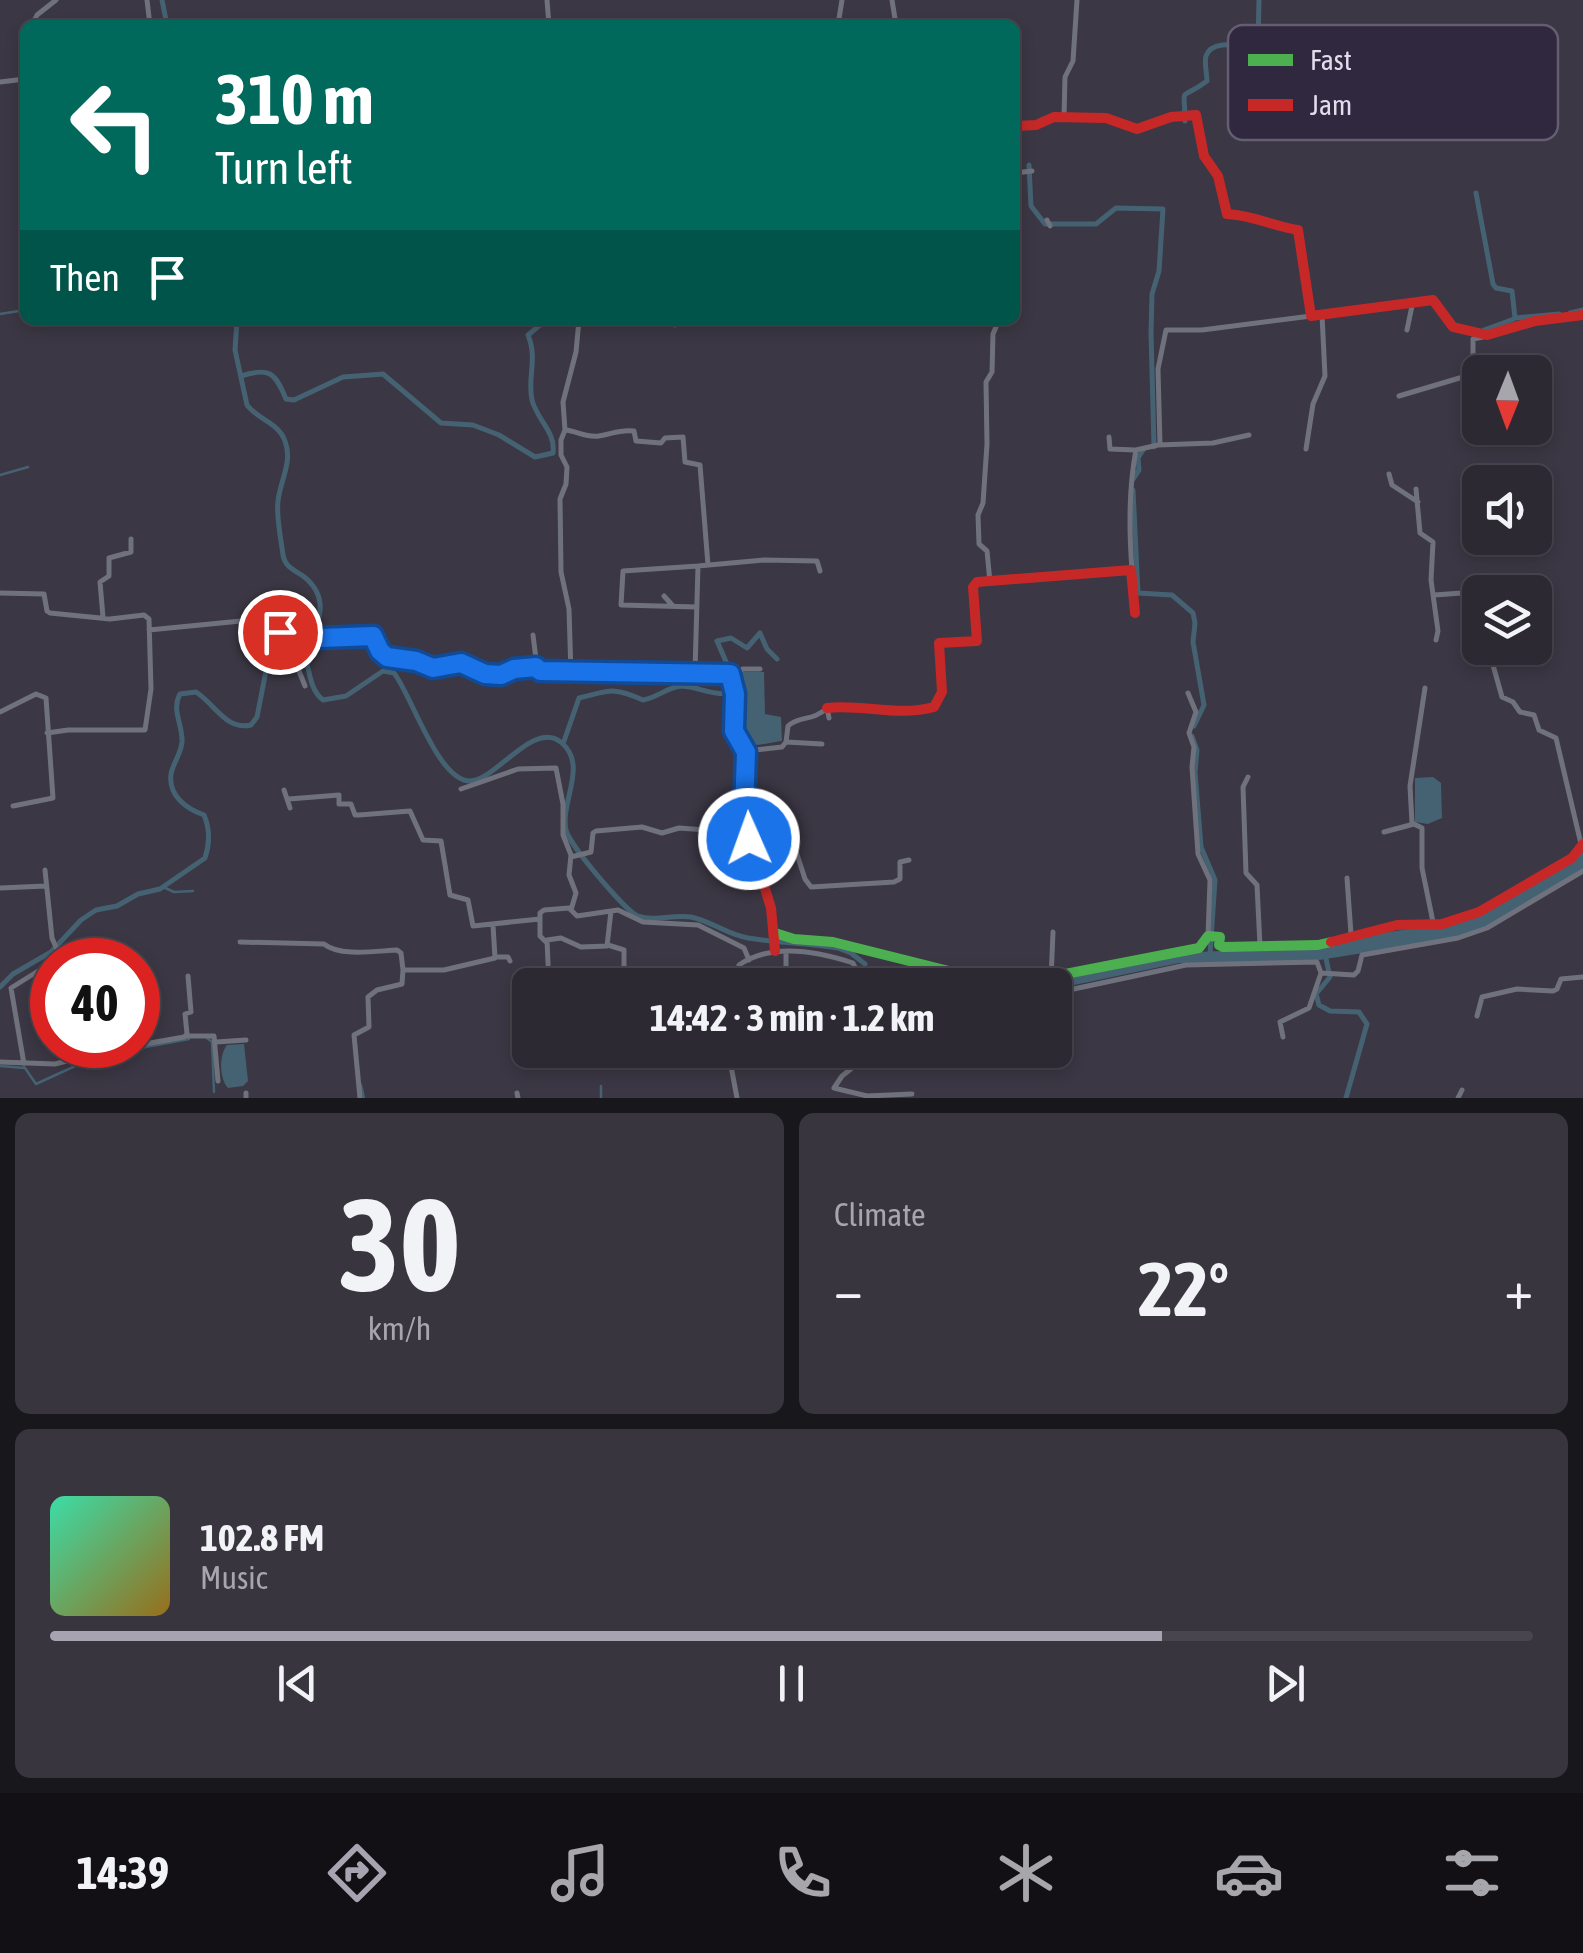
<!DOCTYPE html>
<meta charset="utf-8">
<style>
body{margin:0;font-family:"Asap Condensed",sans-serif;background:#38353f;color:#f1f3f6;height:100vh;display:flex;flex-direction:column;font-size:38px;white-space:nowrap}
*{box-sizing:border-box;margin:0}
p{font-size:32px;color:#a6a6ac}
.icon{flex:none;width:55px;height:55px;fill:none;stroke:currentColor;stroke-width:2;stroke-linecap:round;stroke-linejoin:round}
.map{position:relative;height:1098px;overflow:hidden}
.panel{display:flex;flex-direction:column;gap:15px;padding:15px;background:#18171c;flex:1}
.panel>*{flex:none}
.hud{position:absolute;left:20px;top:20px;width:1000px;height:305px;border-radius:15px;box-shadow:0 5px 15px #0003,0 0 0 2px #48454e;background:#00695c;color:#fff;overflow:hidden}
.needle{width:65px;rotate:181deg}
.buttons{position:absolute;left:1462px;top:355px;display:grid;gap:20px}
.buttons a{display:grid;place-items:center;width:90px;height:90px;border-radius:15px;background:#2c2933;box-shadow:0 5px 15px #0003,0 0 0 2px #48454e;font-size:50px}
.speed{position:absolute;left:30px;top:938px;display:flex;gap:20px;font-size:50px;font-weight:700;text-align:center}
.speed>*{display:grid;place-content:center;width:130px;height:130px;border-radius:50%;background:#2c2933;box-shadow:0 5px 15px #0003,0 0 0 2px #48454e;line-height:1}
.speed .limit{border:15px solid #d22;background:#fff;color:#111}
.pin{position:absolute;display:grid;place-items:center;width:85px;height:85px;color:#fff;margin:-42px;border:5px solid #fff;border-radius:50%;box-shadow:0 2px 10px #0007}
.me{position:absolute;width:110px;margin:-55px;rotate:358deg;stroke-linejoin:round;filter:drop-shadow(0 0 8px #0008)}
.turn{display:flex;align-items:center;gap:35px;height:210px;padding:0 30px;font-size:45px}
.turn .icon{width:130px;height:130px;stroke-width:2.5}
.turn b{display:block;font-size:70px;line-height:85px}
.then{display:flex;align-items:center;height:95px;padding:0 30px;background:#0003;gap:20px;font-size:38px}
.big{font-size:75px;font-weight:700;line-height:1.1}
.panel .card{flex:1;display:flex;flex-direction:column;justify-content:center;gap:15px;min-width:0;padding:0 35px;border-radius:15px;background:#38353f}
.panel .dial{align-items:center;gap:0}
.dial b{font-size:130px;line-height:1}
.song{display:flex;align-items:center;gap:30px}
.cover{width:120px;height:120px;border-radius:15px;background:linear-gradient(135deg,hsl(160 70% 55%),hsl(40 70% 35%))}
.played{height:10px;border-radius:5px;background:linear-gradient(90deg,#a7a3b1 75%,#48454e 75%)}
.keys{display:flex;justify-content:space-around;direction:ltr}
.heat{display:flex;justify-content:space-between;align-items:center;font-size:55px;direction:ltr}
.panel .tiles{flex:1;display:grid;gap:15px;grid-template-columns:1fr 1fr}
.card:last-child{grid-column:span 2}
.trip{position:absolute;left:512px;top:968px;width:560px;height:100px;border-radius:15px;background:#2c2933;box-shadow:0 5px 15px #0003,0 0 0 2px #48454e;font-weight:700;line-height:100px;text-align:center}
.tab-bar{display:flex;height:160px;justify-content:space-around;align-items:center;background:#121014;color:#a6a6ac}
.tab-bar .icon{width:70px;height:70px}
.tab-bar .on{color:#a7a3b1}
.tab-bar b{font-size:45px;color:#f1f3f6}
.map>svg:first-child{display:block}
.water{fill:#456273}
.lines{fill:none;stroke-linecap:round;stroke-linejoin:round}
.stream{stroke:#456273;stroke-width:2.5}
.canal{stroke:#456273;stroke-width:5}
.street{stroke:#6f727c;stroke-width:5}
.fast{stroke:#4caf50;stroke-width:10}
.jam{stroke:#c62828;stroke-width:10}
.route-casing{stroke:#114b97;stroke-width:25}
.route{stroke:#1a73e8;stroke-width:18}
.key{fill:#2f283e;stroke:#645e72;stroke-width:2.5}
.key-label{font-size:28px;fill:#e1ddec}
</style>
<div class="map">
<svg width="1583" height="1098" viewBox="0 0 1583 1098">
<rect width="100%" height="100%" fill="#3b3744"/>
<path class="water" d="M739 672H764L765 714 781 717 782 741C772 742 756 747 747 744 733 740 738 684 739 672Z
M1433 777 1441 783 1442 818 1428 824 1415 822V778Z
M1583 852V872L1482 929 1445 940 1313 961 1179 963 1055 989V985H1022L1173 953 1269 949 1459 922Z
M244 1044 248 1081 243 1086 228 1088C219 1078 219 1055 227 1045Z"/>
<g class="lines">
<path class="stream" d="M0 314 25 310
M0 475 28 467
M163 887 174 892 193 891
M207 1038 212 1042 214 1092
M0 1066 25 1068 36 1084 97 1056 189 1039
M361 1085 364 1098
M601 1086V1098"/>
<path class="canal" d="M162 0 167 25
M1185 121C1185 83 1177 103 1207 81 1207 74 1204 63 1206 56 1212 39 1240 46 1254 47L1258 44 1259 0
M1029 165 1031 206 1045 224H1096L1116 208 1163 209 1159 271 1152 294 1151 333 1154 447
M1476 193 1493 284 1496 288 1512 291 1515 318 1559 314
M1570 313 1583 310
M237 320 235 350 247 405C258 420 278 422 285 441 293 462 280 481 278 501 276 517 281 539 283 555 285 567 294 570 303 576 332 598 319 627 303 651
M656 320 675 325 681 320
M1484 330 1514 319
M241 376C269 367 275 372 286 399L294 400 343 377 383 374 441 423 473 425 499 435 535 457 553 453C556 432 537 420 532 400 527 378 538 359 528 335L546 320
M1133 479 1139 470 1138 458 1143 450
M1133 490 1138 593 1172 595 1193 613 1195 623 1193 642 1204 705 1194 726
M1192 736 1197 750 1195 772 1201 847 1215 880 1210 954
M563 744 579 698C609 691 612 686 643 700 657 698 669 686 682 686 699 687 713 696 731 693L724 677 727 664 717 641 731 638 747 648 760 633 767 649 777 659
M1325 954 1330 977 1316 994 1319 1005 1330 1011 1359 1012 1367 1024 1346 1098
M0 987 13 974 51 952 81 920 96 910 117 906 138 894 160 889 205 858C210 843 210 829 204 815 187 809 168 796 171 774 173 763 181 754 182 742 183 725 171 710 180 694L196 692C215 704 226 731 251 725L257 717 271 645 284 636C316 644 301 683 323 700L346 696 383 671 394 673C412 696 438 781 470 781 496 781 534 718 562 743 588 766 560 802 566 830 568 843 626 912 638 916 655 922 674 914 691 917 711 921 728 935 748 938 778 943 808 943 838 948L851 953 865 964"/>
<path class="street" d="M147 0 150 25
M547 0 549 25
M892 0 896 25
M32 25 37 15 56 0
M838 25 842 0
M0 82 25 79
M1064 118 1065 77 1073 61 1077 0
M1015 173 1032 171
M1015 180V238
M1047 220 1050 226
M1407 330 1413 301
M1399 396 1473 374V339L1483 337
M565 430C577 431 586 438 599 436 612 434 620 429 634 431L636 441 661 443 665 438 683 437 685 462 700 465 708 565
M1109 437 1110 449 1135 450
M1160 445 1158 369 1166 330H1202L1311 316
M1306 449 1313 404 1325 376 1322 315
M1389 474 1392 485 1418 502
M1416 489 1420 533 1433 542 1431 580 1438 631 1436 640
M1132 570C1129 531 1129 486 1136 450L1158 445 1213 443 1249 435
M990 582 987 551 979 544 978 515 983 503 987 444 986 382 992 372 993 334 999 320
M0 593 44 594 47 611 50 613 110 619 144 615 149 619 151 689 145 730H68L47 733
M1434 595 1462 593 1478 652 1491 658 1502 697 1513 702 1520 712 1534 715 1539 730 1556 738 1581 844
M664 596 673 606
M697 607 621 605 623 571 698 566
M103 617 100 582 109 576V558L131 552V539
M149 630 251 620 257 640 286 632 311 633 320 638 354 635 375 637 383 655 433 668 461 663 485 673 501 675 514 669 537 667 533 635
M296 634 303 643 299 671 305 686
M695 671 698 566 764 560 817 561 820 571
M571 674 569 609 561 572 560 499 566 484 567 467 561 455V440L565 430 563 402 576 352 579 320
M732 675 743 669H760
M1425 688 1410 786 1412 823 1422 828V868L1433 922
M1188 693 1196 712 1189 733 1194 747 1192 767 1198 854 1210 880 1208 936
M0 712 36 694 46 698 53 798 13 806
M786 742 822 744
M746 751 782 747 786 742 788 726C800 715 812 722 827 708L829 718
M1248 777 1243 787 1246 873 1257 885 1260 946
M461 789 518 769 556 768 563 804V835L571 855 569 875 576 893 571 910
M284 790 290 808
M289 799 339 795V804H351L355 815H359L410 811 423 840 441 841 450 895 468 900 473 926 540 919
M1384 832 1414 824
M571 857 591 852 593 833 596 831 642 827 662 833 679 828 706 830 746 827 791 836 805 879 811 887 894 882 900 879V862L909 860
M1347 878 1351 934
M0 888 46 886
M240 942 324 944C340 957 376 951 397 950L401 953 403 970H444L495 958 493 925
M546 942 540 936V913L544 910 569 908 577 916 618 910 643 922 698 925 744 948 749 960
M608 945 624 950V985
M496 957H508L510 961
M1051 979 1053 932
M549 985 547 940 561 938 581 947 607 946 611 911
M737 985 739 965C771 943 817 951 853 963L864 985
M786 985V953
M1055 993 1186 965 1317 962 1321 973 1354 975 1358 971 1362 955 1458 938 1487 928 1583 871
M1477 1016 1482 997 1517 989 1553 991 1557 989 1561 979 1583 977
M187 1036H214L218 1081
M1283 1037 1280 1022 1309 1008 1321 973
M216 1042 246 1040
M728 1050 737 1098
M875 1050 842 1076 834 1088 867 1096 912 1094
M848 1054 854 1050
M0 1062 55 1064 105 1051 184 1037 187 1034 185 1014 191 1012 188 976
M24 1064 11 988 43 968 58 952 52 938 45 870
M246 1093V1098
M517 1093 518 1098
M360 1098 354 1035 369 1027 368 997 377 990 402 984 403 970
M1458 1098 1462 1090"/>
<path class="fast" d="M775 933 794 939 833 942 969 976 1019 983 1199 948 1208 936 1220 937 1219 945 1223 947 1318 945 1331 942"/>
<path class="jam" d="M1015 126 1036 125 1054 117 1106 118 1137 129 1171 117 1196 115 1204 156 1218 176 1227 214C1252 215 1273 226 1298 230L1311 316 1433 300 1453 327 1487 335 1535 321 1583 315
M537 667 540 671 562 674 635 670 733 676 735 739 746 751V827L771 908 775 951
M827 708C863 704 898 717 934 707L942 692 939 643 977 641 973 587 977 582 1131 570 1135 613
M1331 942 1397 925 1442 924 1479 912 1572 858 1583 844"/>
</g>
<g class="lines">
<g class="route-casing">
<path id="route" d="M280 632 311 634 320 638 373 636 380 651 387 657 416 661 433 668 461 663 485 674 501 675 514 669 536 667 540 671 730 674 735 694 734 731 746 752 744 812 749 839"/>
</g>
<use href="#route" class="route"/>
</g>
<rect x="1228" y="25" width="330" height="115" rx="15" class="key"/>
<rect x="1248" y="54" width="45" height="12" fill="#4caf50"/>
<rect x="1248" y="99" width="45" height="12" fill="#c62828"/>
<g class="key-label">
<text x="1310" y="70">Fast</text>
<text x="1310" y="115">Jam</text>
</g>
</svg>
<div class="buttons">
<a><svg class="needle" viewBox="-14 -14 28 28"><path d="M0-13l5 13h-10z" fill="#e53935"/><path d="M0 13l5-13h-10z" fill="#a6a6ac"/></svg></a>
<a><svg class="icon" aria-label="sound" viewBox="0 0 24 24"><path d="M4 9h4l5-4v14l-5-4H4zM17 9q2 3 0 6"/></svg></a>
<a><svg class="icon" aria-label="layers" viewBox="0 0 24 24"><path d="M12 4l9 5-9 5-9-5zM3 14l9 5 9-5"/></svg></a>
</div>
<div class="speed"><div class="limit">40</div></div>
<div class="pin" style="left:280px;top:632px;background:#d93025"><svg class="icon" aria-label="arrive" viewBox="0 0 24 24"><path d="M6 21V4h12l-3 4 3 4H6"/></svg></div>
<svg class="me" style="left:749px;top:839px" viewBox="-20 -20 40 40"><circle r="17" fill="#1a73e8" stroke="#fff" stroke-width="3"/><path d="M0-11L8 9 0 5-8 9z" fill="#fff"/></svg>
<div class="trip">14:42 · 3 min · 1.2 km</div>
<div class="hud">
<div class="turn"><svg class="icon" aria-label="left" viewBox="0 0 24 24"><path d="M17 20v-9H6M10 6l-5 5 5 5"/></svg><div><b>310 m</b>Turn left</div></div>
<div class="then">Then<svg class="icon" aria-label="arrive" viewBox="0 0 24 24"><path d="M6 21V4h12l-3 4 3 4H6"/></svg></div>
</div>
</div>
<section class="panel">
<div class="tiles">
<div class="card dial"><b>30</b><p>km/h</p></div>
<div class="card"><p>Climate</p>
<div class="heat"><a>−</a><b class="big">22°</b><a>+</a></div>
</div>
<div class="card">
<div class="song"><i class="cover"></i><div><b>102.8 FM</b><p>Music</p></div></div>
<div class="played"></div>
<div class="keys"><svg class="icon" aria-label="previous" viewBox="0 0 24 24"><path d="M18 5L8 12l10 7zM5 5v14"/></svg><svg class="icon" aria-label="pause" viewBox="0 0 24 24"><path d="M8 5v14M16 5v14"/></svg><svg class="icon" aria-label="next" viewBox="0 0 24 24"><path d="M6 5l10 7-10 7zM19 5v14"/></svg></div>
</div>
</div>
</section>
<nav class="tab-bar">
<b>14:39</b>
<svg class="icon on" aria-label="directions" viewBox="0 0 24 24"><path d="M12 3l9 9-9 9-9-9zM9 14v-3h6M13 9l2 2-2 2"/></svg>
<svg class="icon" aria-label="music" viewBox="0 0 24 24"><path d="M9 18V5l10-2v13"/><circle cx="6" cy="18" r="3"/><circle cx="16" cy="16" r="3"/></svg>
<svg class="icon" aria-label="phone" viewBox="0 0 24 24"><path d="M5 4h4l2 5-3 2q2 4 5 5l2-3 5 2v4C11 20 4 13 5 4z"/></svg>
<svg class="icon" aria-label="climate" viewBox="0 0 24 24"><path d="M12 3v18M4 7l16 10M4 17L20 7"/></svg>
<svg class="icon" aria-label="car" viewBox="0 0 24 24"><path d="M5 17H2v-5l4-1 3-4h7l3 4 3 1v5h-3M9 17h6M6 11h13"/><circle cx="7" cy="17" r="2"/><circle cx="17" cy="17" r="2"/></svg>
<svg class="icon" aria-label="filters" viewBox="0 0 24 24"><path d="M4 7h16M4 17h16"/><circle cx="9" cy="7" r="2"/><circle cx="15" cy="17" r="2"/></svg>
</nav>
